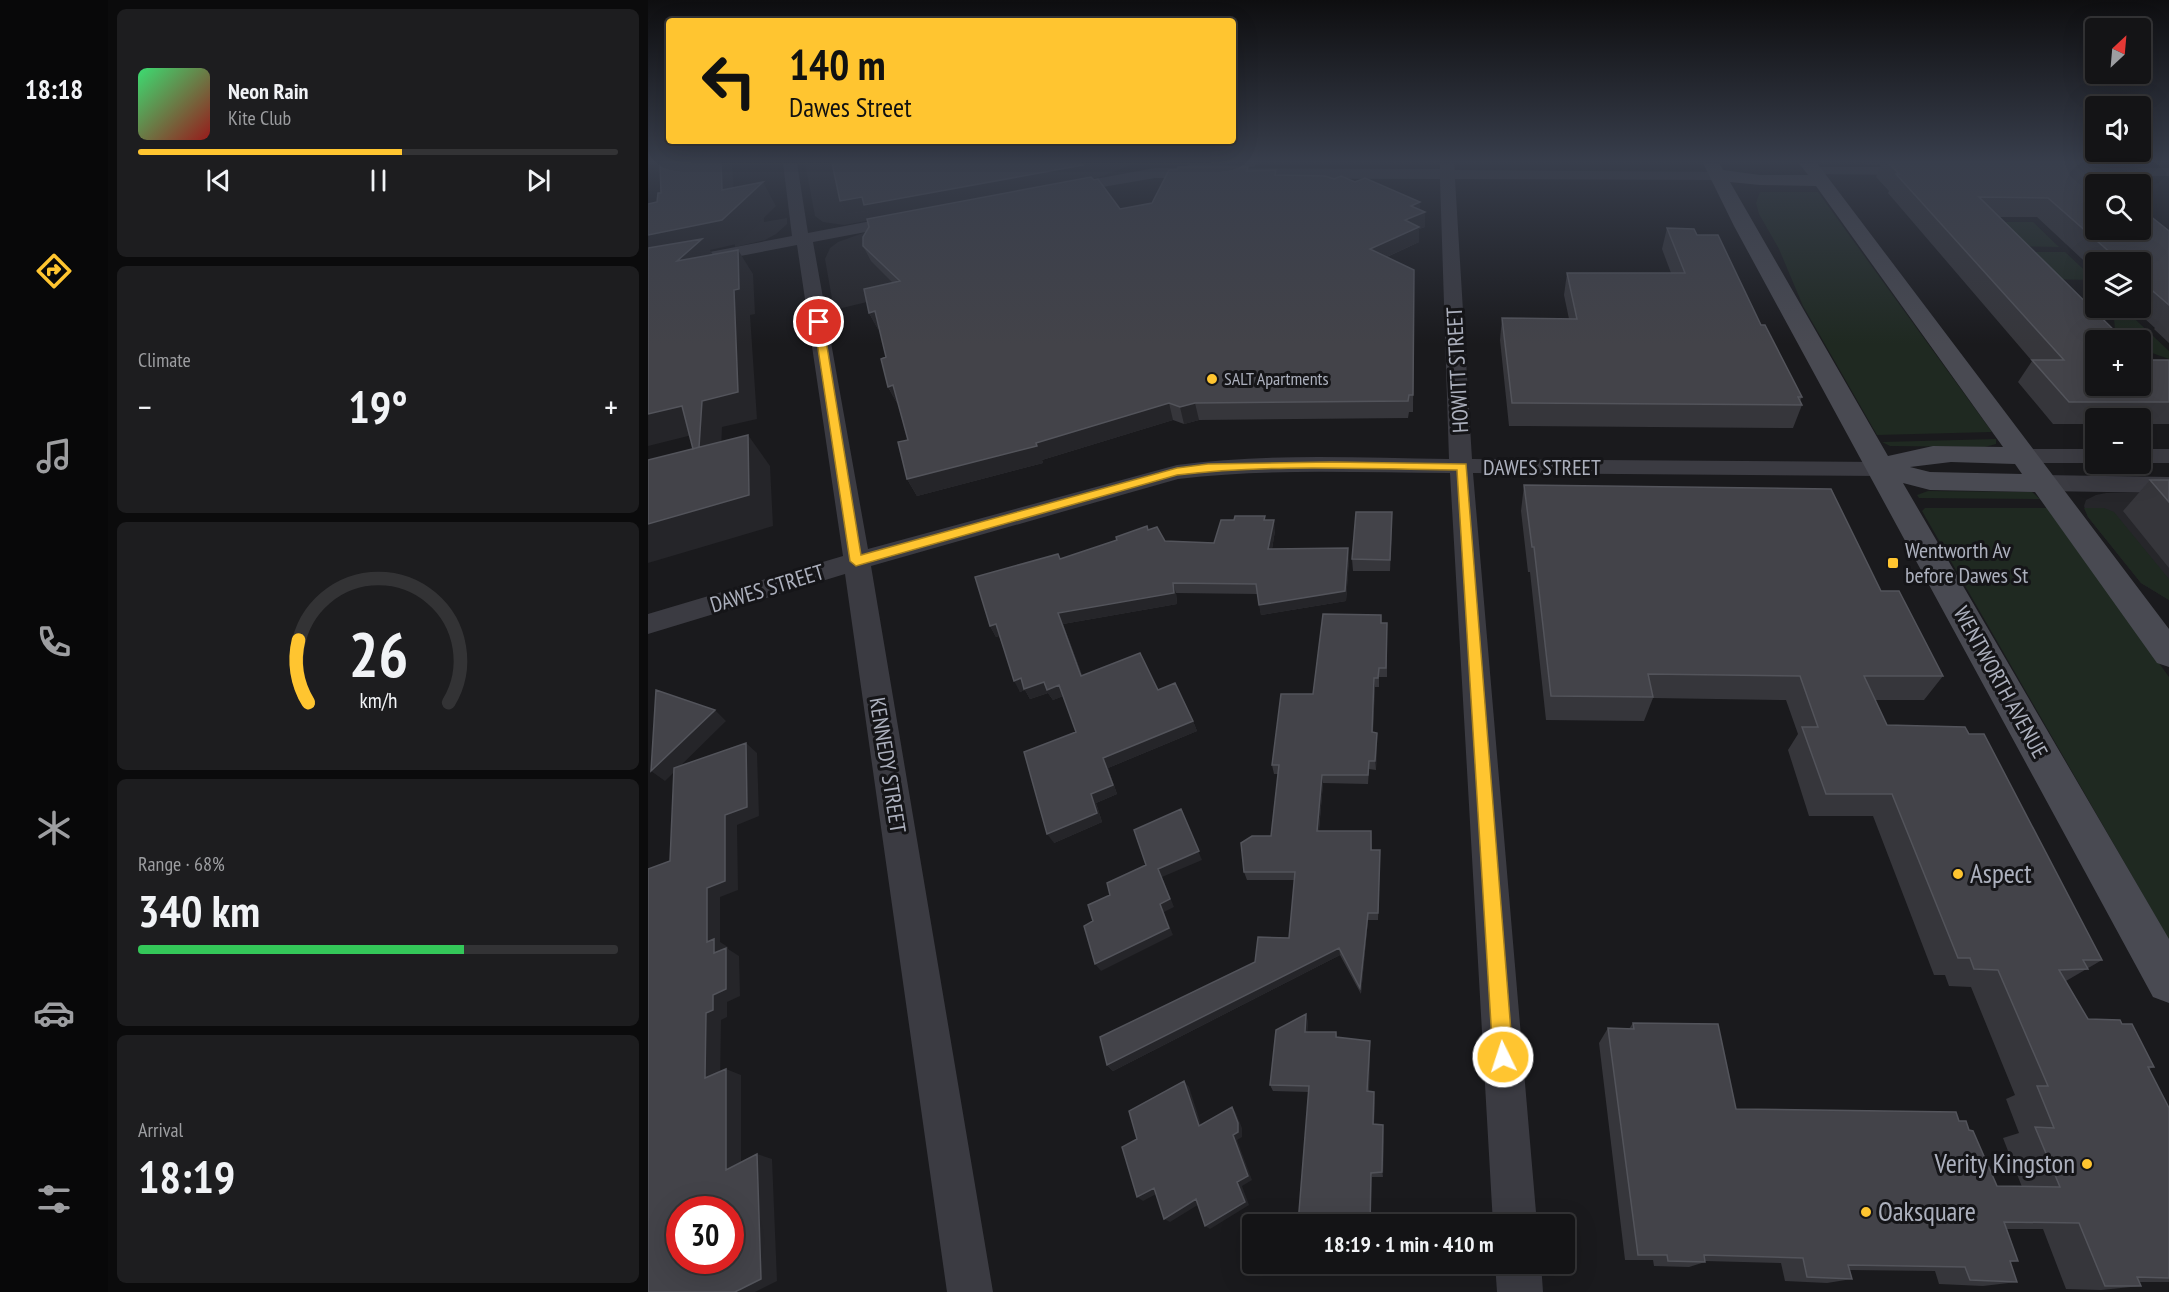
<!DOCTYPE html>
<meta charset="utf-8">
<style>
body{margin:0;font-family:"PT Sans Narrow",sans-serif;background:#1d1d1f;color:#f1f3f6;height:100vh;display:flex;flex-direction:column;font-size:22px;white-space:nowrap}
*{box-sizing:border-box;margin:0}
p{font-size:20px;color:#9d9ea1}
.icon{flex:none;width:33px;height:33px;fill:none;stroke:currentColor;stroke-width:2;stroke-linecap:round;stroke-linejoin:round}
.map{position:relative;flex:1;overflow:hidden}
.sheet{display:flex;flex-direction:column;gap:9px;padding:9px;background:#0b0b0c;width:540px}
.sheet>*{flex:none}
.guide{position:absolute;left:18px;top:18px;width:570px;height:126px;border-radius:6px;box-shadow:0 6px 24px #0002,0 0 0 2px #333335;background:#ffc530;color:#111;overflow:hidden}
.needle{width:39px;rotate:26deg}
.tools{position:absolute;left:1437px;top:18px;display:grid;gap:12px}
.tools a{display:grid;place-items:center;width:66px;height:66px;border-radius:6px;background:#141416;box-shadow:0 6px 24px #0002,0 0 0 2px #333335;font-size:30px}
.speed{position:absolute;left:18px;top:1196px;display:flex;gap:12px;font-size:30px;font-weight:700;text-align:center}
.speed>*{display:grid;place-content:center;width:78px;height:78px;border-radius:50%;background:#141416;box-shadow:0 6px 24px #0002,0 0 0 2px #333335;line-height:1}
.speed .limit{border:9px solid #d22;background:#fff;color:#111}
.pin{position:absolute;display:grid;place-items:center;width:51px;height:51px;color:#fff;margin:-26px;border:3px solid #fff;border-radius:50%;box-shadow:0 2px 6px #0007}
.me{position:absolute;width:66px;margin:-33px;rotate:356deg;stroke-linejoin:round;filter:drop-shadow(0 0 4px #0008)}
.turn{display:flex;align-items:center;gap:21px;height:126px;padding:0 24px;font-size:27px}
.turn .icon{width:78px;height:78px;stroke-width:2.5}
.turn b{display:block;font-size:42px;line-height:51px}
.big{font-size:45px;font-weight:700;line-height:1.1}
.sheet .card{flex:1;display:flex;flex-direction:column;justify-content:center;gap:9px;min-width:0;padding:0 21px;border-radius:9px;background:#1d1d1f}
.sheet .dial{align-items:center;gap:0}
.dial svg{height:156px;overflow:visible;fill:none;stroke:#333335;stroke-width:7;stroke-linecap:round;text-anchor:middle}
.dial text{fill:#f1f3f6;stroke:none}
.song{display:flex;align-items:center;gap:18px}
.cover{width:72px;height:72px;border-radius:9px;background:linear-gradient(135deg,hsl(140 70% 55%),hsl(0 70% 35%))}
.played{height:6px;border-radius:3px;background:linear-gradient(90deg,#ffc530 55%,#333335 55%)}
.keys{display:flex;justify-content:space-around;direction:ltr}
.heat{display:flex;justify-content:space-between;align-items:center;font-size:33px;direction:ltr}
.charge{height:9px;border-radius:4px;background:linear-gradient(90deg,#34c759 68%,#333335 0)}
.trip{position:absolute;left:594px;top:1214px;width:333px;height:60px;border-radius:6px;background:#141416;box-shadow:0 6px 24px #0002,0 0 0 2px #333335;font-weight:700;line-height:60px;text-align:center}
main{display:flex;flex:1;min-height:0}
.menu{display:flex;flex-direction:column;width:108px;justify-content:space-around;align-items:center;background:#080809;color:#9d9ea1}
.menu .icon{width:42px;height:42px}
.menu .selected{color:#ffc530}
.menu b{font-size:27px;color:#f1f3f6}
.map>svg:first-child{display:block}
.built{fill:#26262a}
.green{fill:#1f2921}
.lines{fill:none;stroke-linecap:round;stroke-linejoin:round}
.street{fill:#3b3b42;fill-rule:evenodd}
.secondary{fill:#494a52;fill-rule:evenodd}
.wall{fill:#36363b}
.shaded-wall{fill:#252529}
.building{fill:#434349;stroke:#53545b;stroke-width:1.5;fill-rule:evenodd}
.route{fill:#ffc530;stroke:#a6801f;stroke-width:1.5}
.poi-dot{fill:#ffc530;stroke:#151518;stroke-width:2}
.labels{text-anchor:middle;stroke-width:6;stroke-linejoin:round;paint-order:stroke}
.far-poi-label{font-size:18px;fill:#acb0bd;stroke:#151518;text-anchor:start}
.street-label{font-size:22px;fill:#acb0bd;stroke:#151518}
.poi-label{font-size:22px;fill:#acb0bd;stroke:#151518;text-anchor:start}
.near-poi-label{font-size:27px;fill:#acb0bd;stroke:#151518;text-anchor:start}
</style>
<main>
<nav class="menu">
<b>18:18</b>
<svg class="icon selected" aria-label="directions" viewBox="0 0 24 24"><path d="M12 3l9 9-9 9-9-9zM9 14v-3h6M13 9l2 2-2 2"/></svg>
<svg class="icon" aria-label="music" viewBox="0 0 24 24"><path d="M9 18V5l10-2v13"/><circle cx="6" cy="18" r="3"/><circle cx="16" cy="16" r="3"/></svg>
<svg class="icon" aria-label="phone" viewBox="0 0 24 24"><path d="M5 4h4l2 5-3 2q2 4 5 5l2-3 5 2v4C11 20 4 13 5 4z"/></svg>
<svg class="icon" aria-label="climate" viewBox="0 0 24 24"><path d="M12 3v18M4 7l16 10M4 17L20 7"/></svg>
<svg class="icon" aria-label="car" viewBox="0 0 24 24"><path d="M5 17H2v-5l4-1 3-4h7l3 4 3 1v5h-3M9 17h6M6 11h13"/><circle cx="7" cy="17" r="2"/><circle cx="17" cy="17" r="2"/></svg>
<svg class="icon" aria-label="filters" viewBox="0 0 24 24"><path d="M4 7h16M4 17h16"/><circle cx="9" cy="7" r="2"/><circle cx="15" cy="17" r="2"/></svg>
</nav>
<section class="sheet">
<div class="card">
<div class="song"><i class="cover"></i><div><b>Neon Rain</b><p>Kite Club</p></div></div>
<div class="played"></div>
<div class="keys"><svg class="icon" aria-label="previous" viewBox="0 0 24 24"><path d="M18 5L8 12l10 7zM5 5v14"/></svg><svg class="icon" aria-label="pause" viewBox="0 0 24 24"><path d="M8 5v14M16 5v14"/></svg><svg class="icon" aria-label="next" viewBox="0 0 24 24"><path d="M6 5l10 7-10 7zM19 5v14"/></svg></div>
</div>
<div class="card"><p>Climate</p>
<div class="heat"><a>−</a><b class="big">19°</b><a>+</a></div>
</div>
<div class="card dial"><svg viewBox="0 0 100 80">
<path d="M14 69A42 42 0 1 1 86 69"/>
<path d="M14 69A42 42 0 0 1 9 37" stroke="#ffc530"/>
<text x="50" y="56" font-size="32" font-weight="700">26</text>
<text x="50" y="72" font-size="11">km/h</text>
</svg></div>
<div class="card"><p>Range · 68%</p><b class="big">340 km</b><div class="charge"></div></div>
<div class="card"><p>Arrival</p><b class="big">18:19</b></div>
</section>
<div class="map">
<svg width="1521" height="1292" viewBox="0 0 1521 1292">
<rect width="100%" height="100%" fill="#1a1a1d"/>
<path class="built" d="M157 163H488L449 178 196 225 175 222 167 216Z
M115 207 116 222 139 218V224L128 234 117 240 87 247V241Z
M348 207 219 302 186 310 177 259 182 248 190 242 218 232Z
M1458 493H1493L1521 500V600L1493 583 1440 517 1436 506 1438 500 1448 495Z"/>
<path class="green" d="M1112 192H1170L1344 432 1229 435 1155 306 1131 249 1111 214 1108 203Z
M1339 222H1385L1411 247 1363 246Z
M1369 252H1417L1447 280 1396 279Z
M1465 308H1475L1521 351V359L1493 349 1492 340H1468Z
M1348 439V444L1337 447 1242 446 1234 442Z
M1280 491 1384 492 1392 499 1271 498 1269 495Z
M1277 508H1399L1521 677V940L1274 511Z
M1436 508H1456L1466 512 1521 579V600L1493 583 1440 517Z"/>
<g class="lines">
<path class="street" d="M135 163H149L160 233 260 214 268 219 260 224 165 242 220 549 529 465C619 453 711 458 801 459L792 179 507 178 414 194 406 189 409 186 507 168 792 169V163H806L807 170 1076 172 1079 175 1076 178 1071 180 807 179 824 459 1234 462 1242 464 1246 469 1242 474 1234 476 825 473 889 1224H845L802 473C712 473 619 468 530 479L223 566 345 1292H299L197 574 0 634V614L195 556 149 245 0 274V264L144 236Z
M1166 167H1269L1276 171 1269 175 1161 174 1159 171 1161 168Z
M1408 168H1521V176L1403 175 1401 172 1403 169Z
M1374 449H1448V463H1374L1366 461 1362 456 1366 451Z
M1492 449H1521V463H1492Z
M1395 475 1521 477V493L1395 491 1387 488 1383 483 1387 478Z
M847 1263H893L895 1292H849Z"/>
<path class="secondary" d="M1055 163H1071L1075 170 1112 175H1160L1151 163H1169L1521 629V667L1509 663 1387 492 1282 490 1255 483 1521 939V1003L1505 997 1086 226ZM1082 182 1112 185 1168 186 1355 447 1285 446 1240 456ZM1303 462 1367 464 1374 474 1282 472 1262 467Z"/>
</g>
<path class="wall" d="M539 163H608L606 167H600L601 171 628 170 629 175 686 179 707 182 772 202V210L777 212V227L771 229V242L739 257 766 270 765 412H761L760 418 551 420 536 424 525 420 394 460 395 463 269 496 259 479 260 440 250 403H249L240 387 238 357 231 328 230 329 221 313 245 283 223 261 215 246 221 227 222 218 219 211 198 214 192 201 435 165 438 178 472 209 504 203 529 170 540 167Z
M1216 163H1435L1521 231V343L1506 329 1507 328 1485 308H1492V262H1448V272L1389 217H1351L1496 360H1521V424H1492V418H1448V424H1405L1370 382 1384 361 1240 193 1241 191 1228 177 1233 165H1218Z
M1019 228 1049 235 1113 325 1154 397 1152 401 1154 405 1145 428 861 426 852 340 854 318 921 319 916 295 919 273H1023L1014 249Z
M1502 480H1521V568L1475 511Z
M876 485 1233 591 1295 676 1276 700H1227L1239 725 1321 734 1454 960 1418 981 1440 1019 1506 1067 1501 1069 1521 1108V1282H1491L1493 1286 1453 1290 1418 1289 1395 1229H1359L1370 1261 1362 1262 1369 1282 1335 1286 1291 1284 1287 1271 1202 1270 1204 1279 1179 1283 1137 1281 1133 1263 1057 1261V1262L1041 1267 1006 1266 1005 1260H977L951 1043 960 1028 981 1029 985 1023 1088 1109 1311 1121 1321 1130 1349 1186 1374 1187 1355 1138 1371 1133 1358 1099 1367 1095 1323 987 1301 986 1297 975H1286L1225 816H1161L1140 750 1150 734 1138 700 1005 698 996 721 898 720 882 572H880L873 511Z
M617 520 627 531 624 549 701 559 698 601 613 615 610 594 528 593 529 604 415 624 434 675 510 690 545 721 549 731 460 768 469 794 448 803 454 822 406 843 428 732 415 696 405 700 400 693 382 699 377 690 372 692 351 636 348 637 342 626 412 559 500 530 517 541 566 543Z
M744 524 742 571H705L704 559Z
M733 615V623L739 632V677H731V687H727L725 732 729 741 728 770 721 769 720 784 675 783 671 831H723L724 850 732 858 730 920H720L713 994 692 955 465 1071 459 1065 641 938 647 880H599L596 872 623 836 630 774H626L624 765 665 694Z
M660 1021 659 1032H688L689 1037 722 1047 721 1091 727 1097 726 1125 736 1130 735 1177H724L661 1092 625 1091 622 1085Z"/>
<path class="shaded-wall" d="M73 163H84L87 208 115 182 128 206 89 244 62 250 70 263 0 264V235L74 190Z
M435 165 438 178 222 219 219 211 198 214 192 201 214 197Z
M772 202V214L777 212V227L771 229V242L723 264 722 249 757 220 763 206Z
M90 250 105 274 107 314 102 315 109 419 74 427 72 477 46 451 52 433 0 446V414L54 401 86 290Z
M227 311 235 327 230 329 221 313Z
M245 385 254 402 249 403 240 387Z
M521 403 525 420 394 460 395 463 269 496 259 479 388 443Z
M547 403 551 420 536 424 532 407Z
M100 435 122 466 125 526 0 563V524Z
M744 512V524L742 571V560Z
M626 520 627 531 622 560 620 549Z
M700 548 701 559 698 601 613 615 611 605Z
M525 583 528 593 529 604 415 624 438 686 433 676 410 613Z
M348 624 354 635 348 637 342 626Z
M373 678 396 682 411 685 416 696 405 700 400 693 382 699 377 690 372 692 366 681Z
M726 678 727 687 724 741V732Z
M67 710 78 721 17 781 3 771Z
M545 721 549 731 460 768 469 794 448 803 454 822 406 843 399 834 443 794 455 758Z
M729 733V741L728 770 727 761Z
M98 743 109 753 111 816 89 825 90 890 72 897V942L80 947V949L91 956 92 996 79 1002V1017L73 1020 72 1084 57 1078 58 1013 66 953 59 942V888L77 815Z
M674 775 675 783 670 839 669 831Z
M533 809 554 860 514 877 526 907 516 912 525 935 453 971 447 964 510 869Z
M720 913V920L713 994 712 988Z
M691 948 692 955 465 1071 459 1065Z
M658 1014 660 1021 659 1039 657 1032Z
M722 1041V1047L720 1097 719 1091Z
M78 1069 93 1075V1174L78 1170Z
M536 1081 541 1087 555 1131 551 1126Z
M726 1092 727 1097 725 1129V1124Z
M584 1107 588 1113 594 1128V1137L589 1140 604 1180 594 1186 601 1205 562 1229 557 1226 589 1182 585 1135Z
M735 1125 736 1130 735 1177 734 1172Z
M109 1154 124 1159 129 1281 107 1292H87Z
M723 1173 724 1177 723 1224H722Z
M506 1188 512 1192 495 1201 489 1197Z
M548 1199 553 1203 522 1222 516 1219Z"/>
<path class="building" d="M12 163H73L74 190 115 182 74 220 0 235V204L9 202 10 193H13Z
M184 163H433L435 165 216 205 214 197 192 201Z
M1241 163H1435L1462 184H1448V230H1492V208L1521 231V305L1492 280V262H1473L1400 198 1331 197 1476 340H1448V386H1492V357L1496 360H1521V402H1421L1384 360H1416L1248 174H1251Z
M530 167H600L599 171 628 170 627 175 677 176 686 179 693 176 707 182 717 178 772 202 763 206 777 212 757 220 771 227 722 249 766 270 765 395H761L760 401 547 403 532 407 521 403 388 443 389 446 259 479 250 442 260 440 245 385 240 387 233 359 238 357 227 311 221 313 216 289 252 281 215 246V237L221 227 219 219 443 177 446 180 450 179 472 209 504 203 521 170H529Z
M1019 228 1046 229 1049 235H1070L1113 325H1117L1154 397H1150L1154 405 864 403 854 318 929 319 919 273H1037Z
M54 239 29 261 90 250 91 289 86 290 90 392 54 401 51 447 45 449 34 406 0 414V248Z
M100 435 101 495 0 524V460Z
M1502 480H1521V502Z
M876 485 1183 489 1233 591H1251L1295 676H1216L1239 725 1317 727 1321 734H1336L1454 960H1435L1440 969 1411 970 1440 1019 1472 1020 1474 1024H1484L1506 1067H1500L1521 1108V1278L1489 1277 1493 1286H1457L1431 1223 1356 1222 1370 1261H1362L1369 1282 1322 1280 1317 1267 1200 1265 1204 1279 1159 1277 1155 1258 1056 1255 1057 1262 1020 1261 1019 1255H990L960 1028 986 1029 985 1023 1070 1024 1088 1109 1308 1112 1311 1121H1318L1321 1130 1325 1131 1349 1186 1412 1187 1387 1127 1406 1128 1389 1086H1400L1350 970 1326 969 1322 958H1310L1244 794H1178L1154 727H1170L1152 676 1000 674 1005 697 903 696 886 547H884Z
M708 512H744L742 560 704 559Z
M587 516H617L616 520H626L620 549 700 548 697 591 611 605 608 584 525 583 526 593 410 613 433 676 492 653 510 690 527 683 545 721 455 758 465 785 443 794 449 813 399 834 376 752 428 732 411 685 399 690 396 682 376 689 373 678 366 681 348 624 342 626 327 577 410 554 412 559 469 540 468 537 499 526 500 530 509 527 517 541 566 543 573 520H586Z
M675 614 733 615V623H739L738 668H731L730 678H726L724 732 729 733 727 761H721L720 775H674L669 831H723V850H732L730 913H720L712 988 691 948 459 1065 452 1037 607 962 610 937 641 938 647 872H596L593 843 604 836H623L631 765H624L633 694H665Z
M8 690 67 710 3 771Z
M98 743 99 807 77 815V881L59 888V942L66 939V953L78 948V989L65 995V1010L58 1013 57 1078 78 1069V1170L109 1154 113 1279 87 1292H0V869L22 861 26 768ZM32 1209H82V1260H32Z
M533 809 551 851 510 869 522 899 512 904 521 928 447 964 436 926 445 921 440 905 462 895 459 883 498 865 486 830Z
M658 1014 657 1032H688V1037L722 1041 719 1091 726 1092 725 1124 735 1125 734 1172 723 1173 722 1224H650L661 1086 622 1085 628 1030Z
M536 1081 551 1126 584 1107 590 1123V1132L585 1135 600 1176 589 1182 597 1202 557 1226 548 1199 516 1219 506 1188 489 1197 474 1147 489 1139 481 1111Z"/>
<linearGradient id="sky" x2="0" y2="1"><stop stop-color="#0e0e10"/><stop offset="0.47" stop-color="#383e4c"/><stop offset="1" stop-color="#383e4c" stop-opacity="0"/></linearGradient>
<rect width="1521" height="344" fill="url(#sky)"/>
<path class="route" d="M171 319 175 322 213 555 529 468 560 464 684 462 818 464 865 1057 862 1063 855 1066 848 1063 845 1057 809 470C716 469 621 464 529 475L208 566 202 561 166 322Z"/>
<g class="poi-dot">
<circle cx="564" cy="379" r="6"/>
<rect x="1239" y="557" width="12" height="12" rx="3"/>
<circle cx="1310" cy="874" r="6"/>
<circle cx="1439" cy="1164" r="6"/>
<circle cx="1218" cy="1212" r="6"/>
</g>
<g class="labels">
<g class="far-poi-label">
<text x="576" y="385">SALT Apartments</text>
</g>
<g class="street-label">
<text transform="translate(809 370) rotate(-93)" y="8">HOWITT STREET</text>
<text x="894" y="475">DAWES STREET</text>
<text transform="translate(119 588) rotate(-17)" y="8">DAWES STREET</text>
<text transform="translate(1353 682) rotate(61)" y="8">WENTWORTH AVENUE</text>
<text transform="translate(240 765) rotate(81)" y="8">KENNEDY STREET</text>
</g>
<g class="poi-label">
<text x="1257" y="558">Wentworth Av<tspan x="1257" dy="25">before Dawes St</tspan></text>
</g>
<g class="near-poi-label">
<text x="1322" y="883">Aspect</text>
<text x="1427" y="1173" text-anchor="end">Verity Kingston</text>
<text x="1230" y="1221">Oaksquare</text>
</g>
</g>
</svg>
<div class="tools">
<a><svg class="needle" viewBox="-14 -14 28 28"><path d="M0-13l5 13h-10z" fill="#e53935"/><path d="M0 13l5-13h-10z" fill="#9d9ea1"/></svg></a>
<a><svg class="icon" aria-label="sound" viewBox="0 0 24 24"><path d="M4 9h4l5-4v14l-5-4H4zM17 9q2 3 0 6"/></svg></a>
<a><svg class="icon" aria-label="search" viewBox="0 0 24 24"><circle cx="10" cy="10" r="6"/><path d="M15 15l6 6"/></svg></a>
<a><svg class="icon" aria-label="layers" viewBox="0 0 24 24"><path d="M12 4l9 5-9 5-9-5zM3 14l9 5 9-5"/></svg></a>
<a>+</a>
<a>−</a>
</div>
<div class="speed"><div class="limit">30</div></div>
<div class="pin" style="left:171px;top:322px;background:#d93025"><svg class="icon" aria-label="arrive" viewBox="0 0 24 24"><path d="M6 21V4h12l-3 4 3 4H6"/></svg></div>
<svg class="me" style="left:855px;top:1057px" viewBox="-20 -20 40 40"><circle r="17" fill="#ffc530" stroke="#fff" stroke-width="3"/><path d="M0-11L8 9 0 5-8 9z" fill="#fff"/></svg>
<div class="trip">18:19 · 1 min · 410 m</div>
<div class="guide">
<div class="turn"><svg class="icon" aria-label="left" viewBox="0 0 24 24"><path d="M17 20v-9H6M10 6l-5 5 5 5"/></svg><div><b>140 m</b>Dawes Street</div></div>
</div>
</div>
</main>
